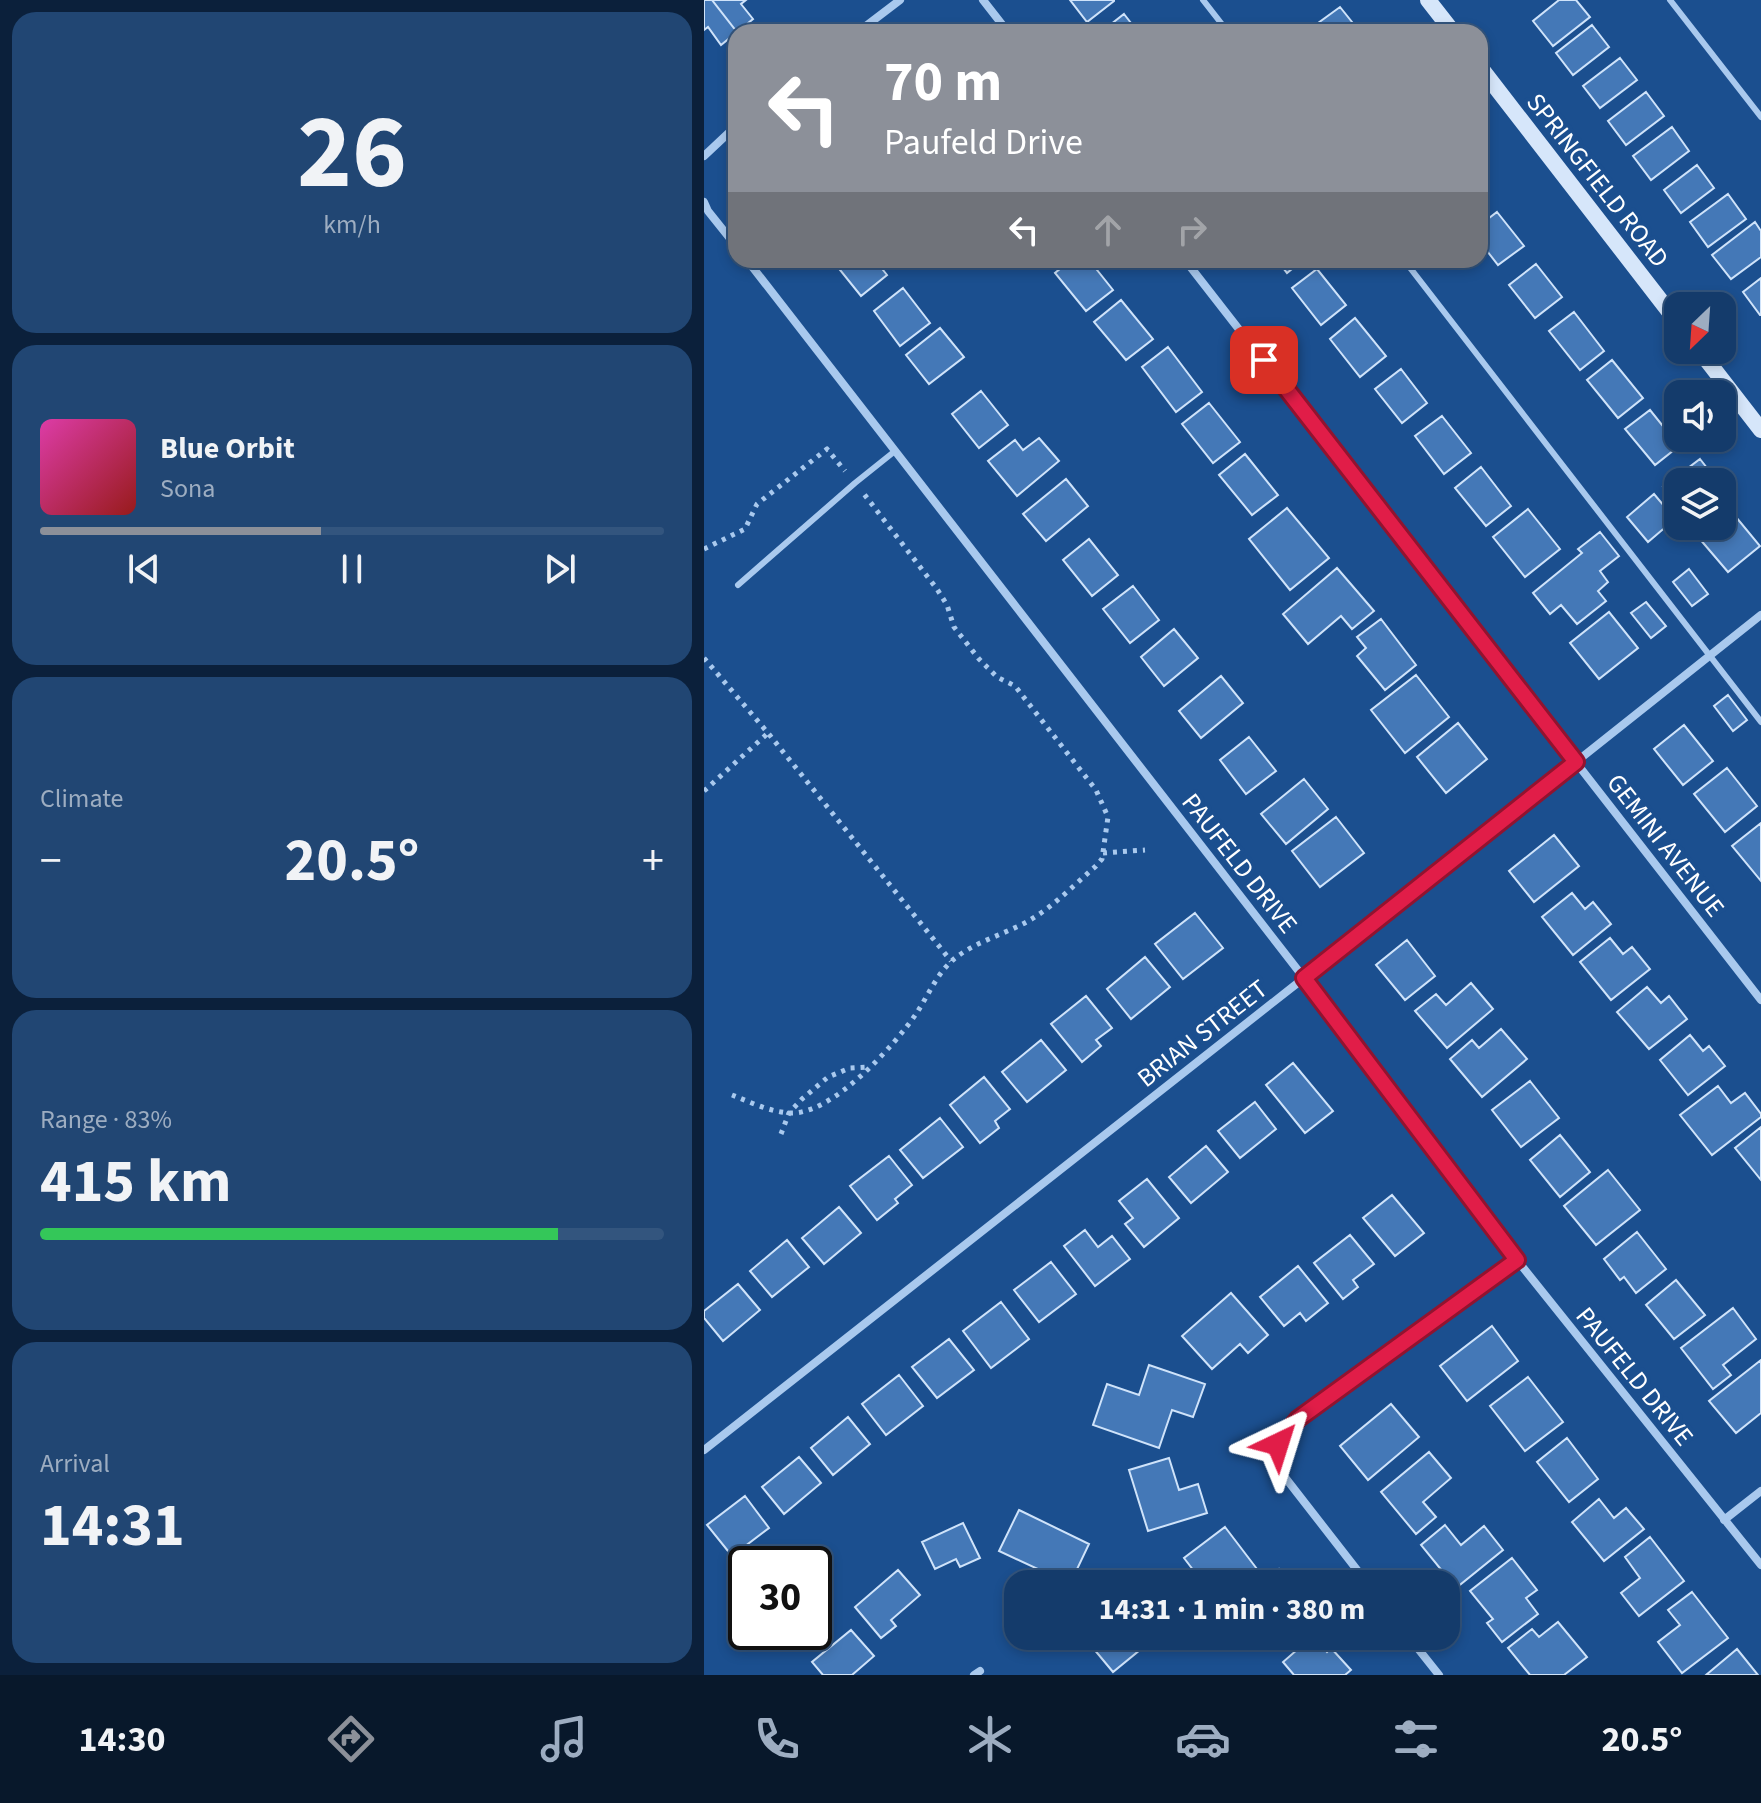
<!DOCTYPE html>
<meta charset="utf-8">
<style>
body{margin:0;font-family:"Source Sans 3",sans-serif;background:#214673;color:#f1f3f6;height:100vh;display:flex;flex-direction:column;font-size:30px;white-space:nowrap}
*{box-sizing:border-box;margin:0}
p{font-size:26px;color:#9dadc1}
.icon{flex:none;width:44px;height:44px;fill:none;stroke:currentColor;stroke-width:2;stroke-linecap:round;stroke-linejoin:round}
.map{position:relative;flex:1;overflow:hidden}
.panel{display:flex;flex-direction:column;gap:12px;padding:12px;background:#0b203b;width:704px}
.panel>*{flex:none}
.guide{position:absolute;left:24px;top:24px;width:760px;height:244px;border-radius:24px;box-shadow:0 4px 12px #0003,0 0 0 2px #33557e;background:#8c9099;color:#fff;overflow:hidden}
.needle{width:52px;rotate:205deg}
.buttons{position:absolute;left:960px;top:292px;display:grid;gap:16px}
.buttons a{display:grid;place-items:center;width:72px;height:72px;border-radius:16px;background:#143b6b;box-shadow:0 4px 12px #0003,0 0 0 2px #33557e;font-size:40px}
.speed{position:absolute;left:24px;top:1546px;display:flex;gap:16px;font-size:40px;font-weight:700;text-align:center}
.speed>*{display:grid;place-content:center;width:104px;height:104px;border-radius:50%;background:#143b6b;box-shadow:0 4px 12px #0003,0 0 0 2px #33557e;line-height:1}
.speed .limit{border:4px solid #111;border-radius:12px;background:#fff;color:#111}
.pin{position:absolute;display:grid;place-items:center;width:68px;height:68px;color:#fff;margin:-34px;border-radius:16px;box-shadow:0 4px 12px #0006}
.me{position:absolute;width:88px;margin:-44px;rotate:41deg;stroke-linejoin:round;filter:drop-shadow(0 0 6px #0008)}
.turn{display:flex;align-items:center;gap:28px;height:168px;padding:0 24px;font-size:36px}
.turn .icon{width:104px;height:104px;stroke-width:2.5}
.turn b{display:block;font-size:56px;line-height:68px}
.lanes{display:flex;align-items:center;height:76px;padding:0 24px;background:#0003;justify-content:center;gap:40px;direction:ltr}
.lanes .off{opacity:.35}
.big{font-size:60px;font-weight:700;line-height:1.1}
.panel .card{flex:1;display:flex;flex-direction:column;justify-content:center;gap:12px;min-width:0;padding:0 28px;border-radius:24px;background:#214673}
.panel .dial{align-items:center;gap:0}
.dial b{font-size:104px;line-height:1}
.song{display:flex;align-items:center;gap:24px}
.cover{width:96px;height:96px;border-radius:12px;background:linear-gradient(135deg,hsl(320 70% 55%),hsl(0 70% 35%))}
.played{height:8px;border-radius:4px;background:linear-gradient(90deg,#8c9099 45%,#33557e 45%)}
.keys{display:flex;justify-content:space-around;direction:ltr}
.heat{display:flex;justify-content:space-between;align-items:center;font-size:44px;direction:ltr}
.charge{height:12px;border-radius:6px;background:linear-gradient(90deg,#34c759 83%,#33557e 0)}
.trip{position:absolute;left:300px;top:1570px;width:456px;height:80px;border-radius:24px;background:#143b6b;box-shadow:0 4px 12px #0003,0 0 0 2px #33557e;font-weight:700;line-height:80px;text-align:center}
.tab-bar{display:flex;height:128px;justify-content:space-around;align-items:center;background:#08182b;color:#9dadc1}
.tab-bar .icon{width:56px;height:56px}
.tab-bar .active{color:#8c9099}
.tab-bar b{font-size:36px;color:#f1f3f6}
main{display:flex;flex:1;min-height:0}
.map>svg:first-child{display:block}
.building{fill:#4478b7;stroke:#cfe3fa;stroke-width:2}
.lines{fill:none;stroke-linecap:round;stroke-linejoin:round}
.path{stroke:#a9c9ee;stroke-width:5;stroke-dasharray:4 6;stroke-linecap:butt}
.lane{stroke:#a9c9ee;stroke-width:6}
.street{stroke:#a9c9ee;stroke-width:8}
.secondary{stroke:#d6e6fa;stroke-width:16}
.route-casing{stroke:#92132f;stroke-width:20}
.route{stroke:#e11d48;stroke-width:14}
.labels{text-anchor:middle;stroke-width:8;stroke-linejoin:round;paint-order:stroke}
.street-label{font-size:26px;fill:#fff;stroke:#1b4f8f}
</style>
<main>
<section class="panel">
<div class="card dial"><b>26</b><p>km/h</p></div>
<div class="card">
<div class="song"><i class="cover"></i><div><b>Blue Orbit</b><p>Sona</p></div></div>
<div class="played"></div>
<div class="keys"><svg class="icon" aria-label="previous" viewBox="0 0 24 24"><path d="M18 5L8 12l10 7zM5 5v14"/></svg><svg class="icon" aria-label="pause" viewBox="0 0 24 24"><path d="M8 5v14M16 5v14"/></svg><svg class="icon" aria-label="next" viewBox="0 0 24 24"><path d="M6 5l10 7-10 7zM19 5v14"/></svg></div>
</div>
<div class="card"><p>Climate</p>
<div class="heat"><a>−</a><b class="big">20.5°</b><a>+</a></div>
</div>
<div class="card"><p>Range · 83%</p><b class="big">415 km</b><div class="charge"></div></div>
<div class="card"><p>Arrival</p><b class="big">14:31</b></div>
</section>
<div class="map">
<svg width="1057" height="1675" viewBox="0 0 1057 1675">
<rect width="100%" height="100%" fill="#1b4f8f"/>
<path class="building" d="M0 0H8L33 32 17 45 4 27 0 30Z
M8 0H42L37 4 49 19 33 32Z
M366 0H410V1L383 22Z
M855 0H872L886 17 849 46 829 21Z
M636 7 656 32H615L610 26Z
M420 14 434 32H397Z
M888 25 905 47 869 75 852 53Z
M916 58 933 80 896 108 879 86Z
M942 92 960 116 922 145 904 121Z
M968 127 985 151 947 180 929 156Z
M993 165 1010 188 977 213 960 190Z
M1024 194 1042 219 1004 247 986 222Z
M793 212 820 246 794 265 776 242V225Z
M1051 222 1057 231V257L1027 279 1008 255Z
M128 260H171L183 275 157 296Z
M367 260H385L409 290 382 311 351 273Z
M573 260H599L583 273Z
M832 264 858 297 831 318 805 285Z
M613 269 642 305 617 325 588 288Z
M1057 278V315H1056L1039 292Z
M199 288 226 323 196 346 170 311Z
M417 300 449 339 422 360 390 322Z
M870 312 900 351 876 370 845 331Z
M651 318 682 356 656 377 626 339Z
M236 328 260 357 225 384 202 355Z
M464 347 498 392 472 412 438 367Z
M908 360 939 398 914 418 883 380Z
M697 369 723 403 698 423 671 389Z
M277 391 304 425 275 448 248 414Z
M505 403 536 442 509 463 478 424Z
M946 410 975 446 951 465 921 429Z
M738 416 767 453 740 474 711 436Z
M335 438 355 461 313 496 284 461 311 440 319 450Z
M541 454 574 495 548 515 515 475Z
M996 459 1014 482H974V506L959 487Z
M777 467 807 506 782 526 751 488Z
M362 479 384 506 342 541 319 514Z
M950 494 971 519 944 542 923 517Z
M583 508 625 558 586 590 545 539Z
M824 509 856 549 821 577 789 537Z
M1027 511 1056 546 1024 572 995 538 1009 526H1018V518Z
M896 532 915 556 896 571 904 582 894 591 902 601 873 624 857 605 846 614 829 593 878 553 874 549Z
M385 539 414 575 388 596 359 560Z
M633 568 670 611 648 629 637 616 604 644 579 614Z
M985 569 1004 594 988 606 969 582Z
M429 586 455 620 426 643 399 609Z
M942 602 962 626 947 638 927 613Z
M905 612 934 648 895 679 866 643Z
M677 619 712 665 681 690 653 656 662 648 653 637Z
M470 629 494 658 460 686 437 657Z
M712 675 745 717 701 753 667 710Z
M517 676 539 703 497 738 475 711Z
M1024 695 1043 720 1029 731 1010 706Z
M754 723 783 759 742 793 713 757Z
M980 725 1009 761 979 785 950 749Z
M545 737 572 771 542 794 516 760Z
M1023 768 1053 806 1021 832 990 794Z
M600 779 624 809 582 844 557 814Z
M632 817 660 853 616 887 588 851Z
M1057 823V881L1028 846Z
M850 835 875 866 830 902 805 871Z
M868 893 881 909 889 902 907 924 869 955 838 917Z
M491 913 519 948 479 979 451 944Z
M906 938 919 954 928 947 946 969 907 1000 876 962Z
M703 940 731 976 701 1000 672 965Z
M441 957 466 987 427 1019 403 989Z
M767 983 789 1009 743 1048 711 1011 732 994 742 1005Z
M943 987 957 1003 965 996 983 1019 945 1049 913 1012Z
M382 996 408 1028 392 1040 397 1046 378 1062 347 1024Z
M797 1029 823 1059 778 1097 746 1059 768 1040 775 1048Z
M986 1035 999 1051 1005 1046 1021 1066 984 1095 956 1060Z
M337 1040 362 1070 323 1102 298 1072Z
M589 1063 629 1111 601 1133 562 1085Z
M280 1077 306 1109 291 1121 295 1128 276 1143 246 1105Z
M826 1081 855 1118 817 1147 788 1110Z
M1014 1086 1027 1103 1041 1093 1057 1114V1117L1008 1155 976 1115Z
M551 1102 572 1129 536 1158 514 1131Z
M236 1118 259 1147 219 1178 196 1150Z
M1057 1127V1180L1031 1148Z
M856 1135 886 1172 856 1197 826 1160Z
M502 1146 524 1172 487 1203 465 1177Z
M185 1156 208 1185 191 1199 194 1203 173 1220 146 1186Z
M904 1170 936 1210 892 1245 860 1206Z
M443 1179 475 1218 440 1247 421 1224 429 1218 415 1201Z
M688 1195 720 1233 691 1256 659 1218Z
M135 1207 157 1233 120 1264 98 1238Z
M381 1230 394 1247 408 1236 426 1259 391 1286 360 1246Z
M933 1232 962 1269 932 1293 920 1277 916 1280 900 1259Z
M646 1235 670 1264 649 1280 654 1287 639 1299 610 1263Z
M83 1240 105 1267 68 1297 46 1271Z
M347 1262 372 1294 335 1322 310 1290Z
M594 1266 624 1303 602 1321 596 1313 580 1326 556 1297Z
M972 1280 1001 1315 970 1339 942 1305Z
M34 1284 56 1310 19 1341 0 1318V1311Z
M527 1293 564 1335 544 1353 536 1344 508 1369 478 1336Z
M297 1302 325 1339 287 1368 259 1331Z
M1029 1308 1052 1339 1019 1365 1027 1375 1009 1389 977 1348Z
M788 1326 814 1361 763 1401 736 1366Z
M245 1339 270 1370 233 1398 208 1367Z
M1057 1360V1413L1032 1433 1005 1401Z
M445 1365 501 1384 489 1417 468 1410 455 1448 389 1425 403 1384 435 1395Z
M195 1375 219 1406 182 1435 158 1404Z
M824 1377 859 1422 821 1451 786 1406Z
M687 1404 715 1437 664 1480 636 1446Z
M144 1417 166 1444 129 1475 107 1448Z
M863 1438 894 1479 865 1502 833 1462Z
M725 1452 747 1478 719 1502 732 1517 712 1534 677 1492Z
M95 1457 117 1483 80 1514 58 1487Z
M465 1458 475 1490 494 1484 503 1513 444 1531 425 1470Z
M41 1496 65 1528 28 1556 3 1525Z
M895 1499 910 1518 922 1508 940 1529 900 1561 868 1522Z
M315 1510 385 1544 366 1584 295 1551Z
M259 1523 276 1558 256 1567 252 1559 231 1569 218 1542Z
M741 1525 757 1545 780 1526 799 1550 752 1588 717 1545Z
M521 1527 553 1569 534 1584H500L480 1558Z
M946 1537 980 1581 935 1616 917 1593 936 1578 921 1557Z
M808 1558 833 1590 822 1598 834 1614 798 1642 783 1623 789 1619 766 1591Z
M575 1569 588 1584H557Z
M194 1570 216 1595 187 1620 192 1626 177 1638 151 1607Z
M988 1592 1024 1638 978 1673 954 1642 976 1625 964 1610Z
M854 1622 883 1657 860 1675H826L804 1648 828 1629 835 1637Z
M147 1630 170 1656 148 1675H119L108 1662Z
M379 1636H435L442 1645 409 1672Z
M609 1636 623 1652 627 1648 647 1670 641 1675H590L579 1662Z
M1033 1649 1054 1675H1002Z"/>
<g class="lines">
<path class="path" d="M0 549 41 529 53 504 123 449 141 471
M0 658 64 733 247 961
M0 791 64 733
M399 853 441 850
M28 1095C46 1102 66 1112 86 1113 128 1115 190 1046 212 1014 224 996 233 973 250 959 272 941 302 934 326 920 350 906 371 884 392 866L398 859 404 817 392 790 311 686 293 677 275 659 250 627 243 605 233 589 160 494
M77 1134 85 1113 98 1099 124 1077 146 1068 165 1067"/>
<path class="lane" d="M499 0 524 32
M966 0 1057 117
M700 260 1057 722
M34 585 151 483 191 451"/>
<path class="street" d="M279 0 304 32
M154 32 196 0
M0 156 32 126
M0 202 4 211 32 246
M43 260 600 978 813 1260 1057 1565
M481 260 1057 1000
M0 1450 600 978 1057 615
M1020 1520 1057 1491
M664 1584 580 1476 574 1444 594 1419 813 1260
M704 1636 735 1675
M270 1675 276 1671"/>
<path class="secondary" d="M724 0 749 32
M776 67 974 323
M995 350 1057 430"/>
</g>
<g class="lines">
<g class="route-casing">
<path id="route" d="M560 360 872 762 600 978 813 1260 594 1419 574 1444"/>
</g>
<use href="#route" class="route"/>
</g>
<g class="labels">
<g class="street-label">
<text transform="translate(894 180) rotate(52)" y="9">SPRINGFIELD ROAD</text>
<text transform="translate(962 845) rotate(52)" y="9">GEMINI AVENUE</text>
<text transform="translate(536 863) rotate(52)" y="9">PAUFELD DRIVE</text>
<text transform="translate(498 1033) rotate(-38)" y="9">BRIAN STREET</text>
<text transform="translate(931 1376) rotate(51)" y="9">PAUFELD DRIVE</text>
</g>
</g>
</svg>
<div class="buttons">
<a><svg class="needle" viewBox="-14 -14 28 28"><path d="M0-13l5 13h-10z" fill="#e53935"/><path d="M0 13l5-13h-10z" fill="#9dadc1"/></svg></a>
<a><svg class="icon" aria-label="sound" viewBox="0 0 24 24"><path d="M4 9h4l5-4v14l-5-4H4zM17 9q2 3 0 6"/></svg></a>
<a><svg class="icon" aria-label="layers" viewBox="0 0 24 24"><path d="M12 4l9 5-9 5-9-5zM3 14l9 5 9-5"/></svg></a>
</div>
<div class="speed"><div class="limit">30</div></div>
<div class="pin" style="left:560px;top:360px;background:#d93025"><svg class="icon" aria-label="arrive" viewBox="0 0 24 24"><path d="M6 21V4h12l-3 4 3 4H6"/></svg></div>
<svg class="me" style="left:574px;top:1444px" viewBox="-20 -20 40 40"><path d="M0-17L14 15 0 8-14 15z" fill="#e11d48" stroke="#fff" stroke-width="4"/></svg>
<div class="trip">14:31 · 1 min · 380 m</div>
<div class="guide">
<div class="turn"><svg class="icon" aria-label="left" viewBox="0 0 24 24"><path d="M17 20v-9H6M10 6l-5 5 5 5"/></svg><div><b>70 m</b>Paufeld Drive</div></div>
<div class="lanes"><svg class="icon" aria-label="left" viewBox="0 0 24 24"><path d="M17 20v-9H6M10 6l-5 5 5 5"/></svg><svg class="icon off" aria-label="ahead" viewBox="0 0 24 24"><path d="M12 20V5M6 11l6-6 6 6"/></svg><svg class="icon off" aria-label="right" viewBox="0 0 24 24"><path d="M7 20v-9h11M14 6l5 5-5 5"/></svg></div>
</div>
</div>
</main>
<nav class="tab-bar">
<b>14:30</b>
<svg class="icon active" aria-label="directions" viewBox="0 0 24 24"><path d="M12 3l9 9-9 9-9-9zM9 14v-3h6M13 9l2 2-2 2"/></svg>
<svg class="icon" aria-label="music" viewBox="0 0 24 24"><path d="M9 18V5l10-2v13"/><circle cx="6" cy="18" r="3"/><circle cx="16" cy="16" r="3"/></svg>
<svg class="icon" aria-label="phone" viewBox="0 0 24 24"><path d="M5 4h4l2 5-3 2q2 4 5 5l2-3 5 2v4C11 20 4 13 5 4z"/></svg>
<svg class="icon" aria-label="climate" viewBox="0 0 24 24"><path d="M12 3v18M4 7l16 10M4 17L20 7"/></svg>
<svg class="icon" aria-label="car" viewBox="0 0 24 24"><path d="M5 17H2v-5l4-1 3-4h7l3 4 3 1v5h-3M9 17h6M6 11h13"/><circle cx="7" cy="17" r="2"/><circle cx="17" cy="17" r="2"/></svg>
<svg class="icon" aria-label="filters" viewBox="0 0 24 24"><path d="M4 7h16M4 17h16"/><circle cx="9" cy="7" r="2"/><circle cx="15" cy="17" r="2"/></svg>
<b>20.5°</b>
</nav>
